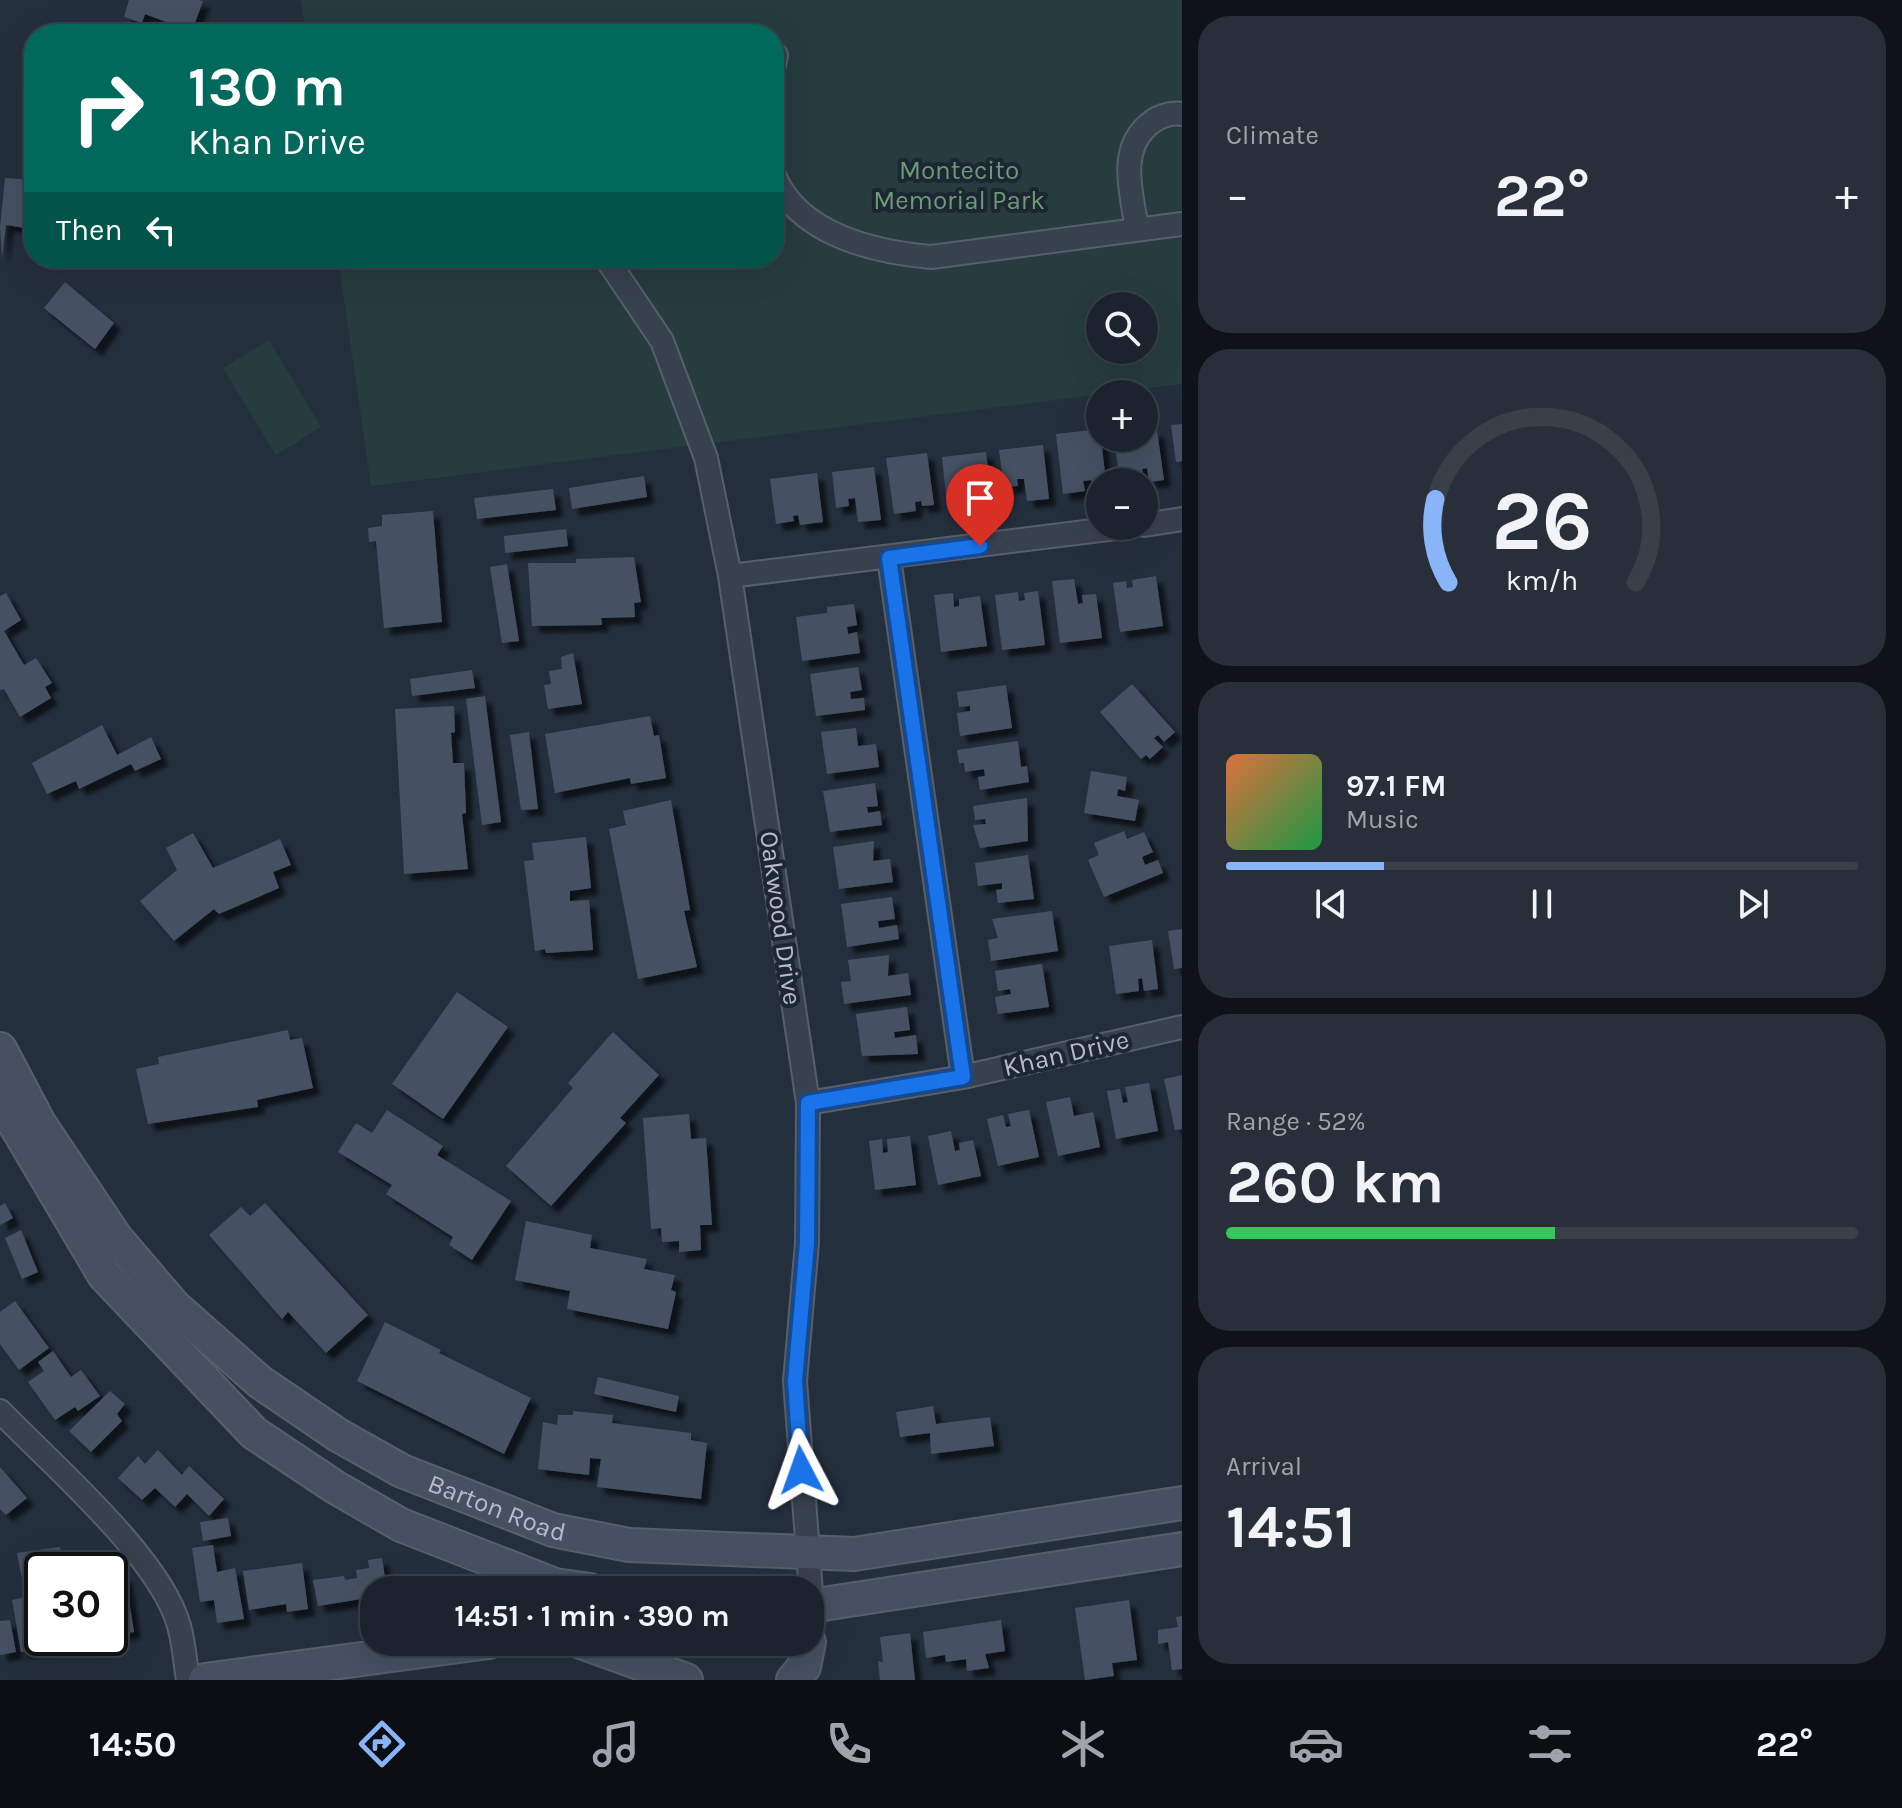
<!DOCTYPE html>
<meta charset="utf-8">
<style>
body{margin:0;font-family:Karla,sans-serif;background:#282f3a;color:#f1f3f6;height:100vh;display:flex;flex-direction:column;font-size:30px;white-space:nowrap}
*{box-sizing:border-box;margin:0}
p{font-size:26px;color:#a0a4aa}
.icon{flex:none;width:44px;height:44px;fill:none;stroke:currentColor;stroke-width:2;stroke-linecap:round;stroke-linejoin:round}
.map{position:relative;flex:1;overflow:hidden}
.details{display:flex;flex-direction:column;gap:16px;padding:16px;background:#0f1319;width:720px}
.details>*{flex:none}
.top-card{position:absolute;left:24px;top:24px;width:760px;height:244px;border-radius:32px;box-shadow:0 8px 32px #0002,0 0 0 2px #39404a;background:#00695c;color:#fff;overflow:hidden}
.fabs{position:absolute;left:1086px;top:292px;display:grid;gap:16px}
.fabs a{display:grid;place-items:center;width:72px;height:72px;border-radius:50%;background:#1b232e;box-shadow:0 8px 32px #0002,0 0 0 2px #39404a;font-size:40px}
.speed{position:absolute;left:24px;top:1552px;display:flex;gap:16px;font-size:40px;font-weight:700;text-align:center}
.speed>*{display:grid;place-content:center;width:104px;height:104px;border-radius:50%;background:#1b232e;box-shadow:0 8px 32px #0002,0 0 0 2px #39404a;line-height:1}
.speed .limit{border:4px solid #111;border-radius:12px;background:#fff;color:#111}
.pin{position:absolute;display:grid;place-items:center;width:68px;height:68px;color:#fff;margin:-82px -34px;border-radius:50% 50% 50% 0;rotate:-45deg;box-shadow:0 0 8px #0007}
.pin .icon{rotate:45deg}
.me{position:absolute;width:88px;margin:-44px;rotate:356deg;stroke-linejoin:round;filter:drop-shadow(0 0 6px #0008)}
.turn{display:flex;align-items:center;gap:28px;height:168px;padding:0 32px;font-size:36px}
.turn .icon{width:104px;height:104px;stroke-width:2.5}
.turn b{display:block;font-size:56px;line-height:68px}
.then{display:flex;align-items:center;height:76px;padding:0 32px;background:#0003;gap:16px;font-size:30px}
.big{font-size:60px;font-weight:700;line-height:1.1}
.details .tile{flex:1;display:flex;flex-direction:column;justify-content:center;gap:12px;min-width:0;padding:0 28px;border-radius:32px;background:#282f3a}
.details .dial{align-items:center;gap:0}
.dial svg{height:208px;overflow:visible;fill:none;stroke:#39404a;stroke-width:7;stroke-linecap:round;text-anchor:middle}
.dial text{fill:#f1f3f6;stroke:none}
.song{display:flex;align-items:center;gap:24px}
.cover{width:96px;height:96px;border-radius:12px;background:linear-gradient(135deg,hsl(20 70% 55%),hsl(140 70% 35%))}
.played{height:8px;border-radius:4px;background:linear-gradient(90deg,#8ab4f8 25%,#39404a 25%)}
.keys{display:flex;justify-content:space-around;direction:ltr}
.heat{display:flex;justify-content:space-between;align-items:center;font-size:44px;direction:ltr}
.charge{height:12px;border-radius:6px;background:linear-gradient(90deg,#34c759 52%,#39404a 0)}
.trip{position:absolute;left:360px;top:1576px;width:464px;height:80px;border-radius:32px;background:#1b232e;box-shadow:0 8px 32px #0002,0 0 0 2px #39404a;font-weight:700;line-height:80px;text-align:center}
.dock{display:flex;height:128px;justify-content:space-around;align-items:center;background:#0b0e12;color:#a0a4aa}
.dock .icon{width:56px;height:56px}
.dock .active{color:#8ab4f8}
.dock b{font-size:36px;color:#f1f3f6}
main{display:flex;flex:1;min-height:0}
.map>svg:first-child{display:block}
.green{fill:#263c3f;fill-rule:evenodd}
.building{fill:#455162;filter:url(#shadow)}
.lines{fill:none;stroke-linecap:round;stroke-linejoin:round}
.street-casing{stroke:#565f6c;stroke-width:26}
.secondary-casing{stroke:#565f6c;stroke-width:36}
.street{stroke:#38414e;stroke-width:22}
.secondary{stroke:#465061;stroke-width:32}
.route-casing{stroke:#114b97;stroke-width:20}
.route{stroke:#1a73e8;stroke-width:14}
.labels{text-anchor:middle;stroke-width:8;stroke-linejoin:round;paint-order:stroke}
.park-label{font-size:26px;fill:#6b9a76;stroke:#1d2633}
.street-label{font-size:26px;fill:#b4bcc9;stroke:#1d2633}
</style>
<main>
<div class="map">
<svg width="1182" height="1680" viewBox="0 0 1182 1680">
<defs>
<filter id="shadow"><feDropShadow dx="7" dy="7" stdDeviation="2" flood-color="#0009"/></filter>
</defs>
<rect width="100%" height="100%" fill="#242f3e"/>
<path class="green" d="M301 0H1182V384L371 486 338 258H774V34H306ZM1100 306H1144V350H1100Z
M269 340 321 427 276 455 223 368Z"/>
<path class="building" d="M129 0H199L203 1 191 34H162L166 22 145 14 142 23 124 17Z
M5 178 34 180V208L31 229 6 225 2 259 0 227Z
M65 282 114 323 95 349 44 308Z
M1182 424V461L1176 462 1171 425Z
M1100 429 1106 482 1092 486 1091 480 1083 481 1085 491 1063 494 1056 434Z
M1157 430 1164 480 1149 482 1147 468 1142 469 1144 481 1120 482 1114 438H1144V432Z
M1043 445 1049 499 1027 501 1024 479H1017L1018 486 1004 487 999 450Z
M986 452 992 502 977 503V496H971L972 503 947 505 942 457Z
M927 453 934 505 922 506 921 501 915 502 916 511 894 514 886 458Z
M874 467 881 520 858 522 855 498 848 499 849 506 836 508 832 472Z
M817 473 823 522 800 525 798 515 793 516 794 521 776 524 770 479Z
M644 476 647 497 572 509 569 488Z
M553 489 556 510 477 519 474 498Z
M433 511 442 622 384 628 376 541 369 542 368 528 382 526V515Z
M566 529 568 546 505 553 504 536Z
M634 557 641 602 634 603 635 617 601 618 602 625 532 626 528 563H576V559Z
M507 564 519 641 502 643 490 567Z
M1156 576 1163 626 1120 632 1113 583 1126 581 1127 588 1133 587 1132 580Z
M1074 579 1078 604 1083 603 1082 595 1096 594 1102 638 1060 643 1052 581Z
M1038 591 1045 645 1002 650 995 595 1018 592 1019 601 1025 600 1024 593Z
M6 593 21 620 4 631 24 665 36 658 52 683 45 687 51 698 20 717 4 689 0 690V596Z
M953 593 954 607 959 606V599L980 596 987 646 941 652 934 595Z
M854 604 857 625 847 627 848 634 857 632 860 653 802 661 796 617 827 613V607Z
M573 653 582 704 548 709 544 685 551 684 549 671 562 669 561 657Z
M858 667 862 690 850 692 851 699 864 698 865 710 816 716 810 674Z
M472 670 475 688 412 696 410 679Z
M1132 684 1175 732 1164 742 1158 735 1154 738 1163 747 1150 759 1146 755 1141 759 1100 712Z
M1006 685 1012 728 960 736 957 713 970 711V706L959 707 957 692Z
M485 696 501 822 482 825 466 699Z
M454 706 455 732 451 733 453 763H464L466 813 462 814 468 869 404 874 395 709Z
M650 716 654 736 659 735 666 778 631 784 630 778 555 793 545 734Z
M102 725 117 755 151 737 161 759 135 771 131 764 79 789 76 781 47 794 32 763Z
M856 728 858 746 876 744 879 767 827 774 821 732Z
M529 732 538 809 521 810 510 735Z
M1018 741 1021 767 1027 766 1029 782 980 790 978 777 985 776 984 769 965 772 964 763H959L957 750Z
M1091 771 1127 777 1125 791 1118 789 1117 796 1139 800 1135 821 1084 813Z
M875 783 878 806 867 807 868 813 880 811 882 825 830 832 823 791Z
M1027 798 1028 841 980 848 973 825 986 824 985 819 975 820 973 806Z
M671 800 690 910 684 911 697 967 638 979 609 829 626 825 623 811Z
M1124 831 1127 839 1144 832 1153 852 1142 857 1145 865 1158 860 1163 873 1104 897 1088 860 1099 855 1094 843Z
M193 833 213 868 280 839 291 865 273 872 279 888 219 914 214 909 174 941 140 901 177 870 166 848Z
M586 837 591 888 570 891V901L589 900 593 950 546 953 545 949 535 951 524 861 534 860 532 843Z
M874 841 873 861 890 859 893 882 839 889 833 847Z
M1028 855 1034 899 998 903 996 890 1002 889V883L978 886 975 863Z
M892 897 895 919 878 921 879 928 897 925 899 939 847 947 841 904Z
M1052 911 1058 951 991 961 988 940 998 938 992 919Z
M1182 929V968L1174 969 1168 931Z
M1152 940 1158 989 1144 991 1142 978 1138 979 1139 991 1116 994 1109 946Z
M889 955 888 976 908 973 911 995 844 1004 841 982 851 981 848 960Z
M1042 964 1049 1007 998 1014 995 997 1011 994 1010 989 998 991 995 971Z
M457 992 508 1027 443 1119 392 1084Z
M907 1007 910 1030 894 1032 895 1038 916 1035 918 1054 862 1056 856 1014Z
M288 1030 290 1040 302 1038 313 1088 257 1100 258 1107 148 1124 136 1069 159 1064 158 1057Z
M613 1032 659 1075 620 1118 626 1123 551 1206 506 1166 573 1088 568 1083Z
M1182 1075V1129L1175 1130 1164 1079Z
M1149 1083 1158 1131 1116 1139 1107 1091 1120 1089 1123 1103 1128 1102 1125 1087Z
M1070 1097 1074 1116 1093 1112 1100 1147 1058 1156 1046 1102Z
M387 1110 443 1146 437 1155 511 1201 472 1260 449 1245 453 1237 386 1194 392 1185 338 1152 356 1123 372 1133Z
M1029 1110 1039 1157 998 1166 987 1119 1003 1115 1006 1127 1011 1126 1008 1114Z
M689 1114 691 1139 706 1138 712 1225H700L701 1250 679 1252V1241L662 1242 661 1228 651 1229 643 1118Z
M951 1131 955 1151 960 1150 959 1143 973 1140 981 1176 938 1185 928 1136Z
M910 1136 916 1185 875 1190 869 1141 882 1139 883 1153 888 1152 887 1139Z
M5 1203 13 1218 0 1225V1206Z
M265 1203 368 1315 326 1353 288 1312 282 1319 209 1235 241 1207 250 1216Z
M526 1221 592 1235 590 1248 647 1259 644 1269 675 1275 671 1290 676 1292 668 1329 567 1309 570 1291 515 1280Z
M21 1230 38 1272 22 1279 5 1238Z
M15 1301 49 1348 19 1370 0 1344V1312Z
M385 1322 441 1350 439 1353 531 1398 504 1454 357 1381Z
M53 1351 71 1377 81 1370 100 1396 78 1411 75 1407 55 1420 28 1382 44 1371 38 1362Z
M598 1377 679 1396 676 1412 594 1394Z
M110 1391 125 1404 117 1414 122 1421 91 1452 69 1431Z
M933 1406 936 1424 990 1417 994 1446 931 1454 930 1433 900 1437 896 1412Z
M573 1411 613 1415 612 1423 691 1433V1440L707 1443 701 1499 597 1487 601 1459 590 1458 589 1475 538 1469 543 1422 557 1425 558 1415H573Z
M158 1450 182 1475 189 1466 224 1499 209 1516 187 1494 175 1507 155 1488 142 1500 118 1478 138 1456 145 1464Z
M0 1467 27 1498 6 1515 0 1509Z
M228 1518 231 1536 203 1541 200 1522Z
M213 1545 217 1572 235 1568 244 1619 217 1623 214 1600 200 1602 192 1548Z
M60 1547 63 1570H42V1576L22 1579 17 1553Z
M382 1558 387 1590H374V1597L318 1606 313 1580 344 1576 345 1580 357 1578 356 1570 369 1568 368 1560Z
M302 1563 308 1609 287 1612 286 1604 249 1610 243 1571Z
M125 1575 134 1632 110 1635V1577Z
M35 1595 37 1613H42V1638H46L47 1647 21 1652 12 1600Z
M1129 1600 1137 1660 1112 1663 1114 1676 1085 1680 1075 1608Z
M1182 1616V1669L1172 1670 1168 1642 1158 1644V1630L1178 1627 1176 1617Z
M10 1620 16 1652 0 1655V1621Z
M1001 1620 1005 1651 985 1654 989 1668 967 1671 966 1659 946 1662 945 1655 926 1658 923 1632Z
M910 1633 915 1680H880L878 1661 883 1662 880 1637Z
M54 1638H81L82 1642 55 1646Z"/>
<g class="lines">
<g class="street-casing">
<path id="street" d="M774 65 776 55
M774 175C798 235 875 252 931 257L1182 224
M1137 229C1132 195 1118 152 1147 126 1156 117 1170 112 1182 114
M606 258 662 341 706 458 730 576 808 1103 807 1243 795 1381 812 1606
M1144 525 1182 519
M889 558 963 1077
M730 576 1133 526
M808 1103 963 1077 1182 1027
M0 1411C51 1464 161 1558 179 1626 184 1643 185 1662 188 1680"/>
</g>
<g class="secondary-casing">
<g id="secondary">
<path id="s1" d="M0 1049 39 1123 116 1238 174 1306 260 1382 338 1435 402 1471 553 1530 629 1545 854 1554 1182 1503"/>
<path d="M0 1099 104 1275 254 1433 335 1487 401 1525 555 1585 590 1590"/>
<path d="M810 1606 1182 1549"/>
<path d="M581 1642 686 1680"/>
<path d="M205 1680 489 1642"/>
<path d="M793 1680 804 1667 809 1642"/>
</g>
</g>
<use href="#street" class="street"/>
<use href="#secondary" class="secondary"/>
</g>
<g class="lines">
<g class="route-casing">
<path id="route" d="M801 1470 795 1381 807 1243 808 1103 963 1077 889 558 980 546"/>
</g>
<use href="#route" class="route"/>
</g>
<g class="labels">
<g class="park-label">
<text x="959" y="179">Montecito<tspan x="959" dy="30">Memorial Park</tspan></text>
</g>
<g class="street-label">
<text transform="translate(781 918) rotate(82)" y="9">Oakwood Drive</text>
<text transform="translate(1066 1053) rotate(-13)" y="9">Khan Drive</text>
<text dy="9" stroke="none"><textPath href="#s1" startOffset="696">Barton Road</textPath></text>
</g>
</g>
</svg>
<div class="fabs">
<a><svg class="icon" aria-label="search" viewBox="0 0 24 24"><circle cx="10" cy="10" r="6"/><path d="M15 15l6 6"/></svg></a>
<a>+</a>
<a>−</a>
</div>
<div class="speed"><div class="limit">30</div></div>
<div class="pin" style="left:980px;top:546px;background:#d93025"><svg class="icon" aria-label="arrive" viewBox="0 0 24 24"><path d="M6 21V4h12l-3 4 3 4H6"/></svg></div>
<svg class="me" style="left:801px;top:1470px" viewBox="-20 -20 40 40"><path d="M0-17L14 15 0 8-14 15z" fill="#1a73e8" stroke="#fff" stroke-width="4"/></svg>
<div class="trip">14:51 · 1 min · 390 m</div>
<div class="top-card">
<div class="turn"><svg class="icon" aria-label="right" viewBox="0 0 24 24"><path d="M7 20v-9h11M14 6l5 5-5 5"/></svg><div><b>130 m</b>Khan Drive</div></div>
<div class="then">Then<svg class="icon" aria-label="left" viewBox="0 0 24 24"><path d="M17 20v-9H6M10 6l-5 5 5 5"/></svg></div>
</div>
</div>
<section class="details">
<div class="tile"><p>Climate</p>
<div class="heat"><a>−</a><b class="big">22°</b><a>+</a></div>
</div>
<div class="tile dial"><svg viewBox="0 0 100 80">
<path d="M14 69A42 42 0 1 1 86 69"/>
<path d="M14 69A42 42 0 0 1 9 37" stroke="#8ab4f8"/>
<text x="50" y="56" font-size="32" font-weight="700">26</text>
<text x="50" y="72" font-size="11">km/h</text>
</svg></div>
<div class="tile">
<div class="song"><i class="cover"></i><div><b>97.1 FM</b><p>Music</p></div></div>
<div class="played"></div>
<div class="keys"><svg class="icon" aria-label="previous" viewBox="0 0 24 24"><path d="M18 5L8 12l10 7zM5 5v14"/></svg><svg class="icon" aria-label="pause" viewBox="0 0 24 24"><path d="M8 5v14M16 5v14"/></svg><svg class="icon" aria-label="next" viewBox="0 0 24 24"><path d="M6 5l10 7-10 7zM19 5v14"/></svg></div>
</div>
<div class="tile"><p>Range · 52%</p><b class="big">260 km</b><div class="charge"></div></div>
<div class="tile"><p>Arrival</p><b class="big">14:51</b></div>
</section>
</main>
<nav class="dock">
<b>14:50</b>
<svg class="icon active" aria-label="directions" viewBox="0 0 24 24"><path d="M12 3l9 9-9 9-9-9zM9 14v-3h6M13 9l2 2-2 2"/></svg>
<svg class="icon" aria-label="music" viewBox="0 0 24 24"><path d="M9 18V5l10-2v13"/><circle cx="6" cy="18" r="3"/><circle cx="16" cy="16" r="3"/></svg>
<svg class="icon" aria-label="phone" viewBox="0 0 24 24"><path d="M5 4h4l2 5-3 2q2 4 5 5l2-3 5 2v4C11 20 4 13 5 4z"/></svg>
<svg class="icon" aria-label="climate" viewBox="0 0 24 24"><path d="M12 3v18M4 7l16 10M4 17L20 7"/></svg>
<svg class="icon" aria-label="car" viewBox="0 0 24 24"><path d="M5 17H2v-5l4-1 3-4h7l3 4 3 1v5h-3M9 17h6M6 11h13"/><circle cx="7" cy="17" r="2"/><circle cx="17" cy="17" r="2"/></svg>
<svg class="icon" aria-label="filters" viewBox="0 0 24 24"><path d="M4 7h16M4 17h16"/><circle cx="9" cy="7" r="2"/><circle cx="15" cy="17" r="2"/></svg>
<b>22°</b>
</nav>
